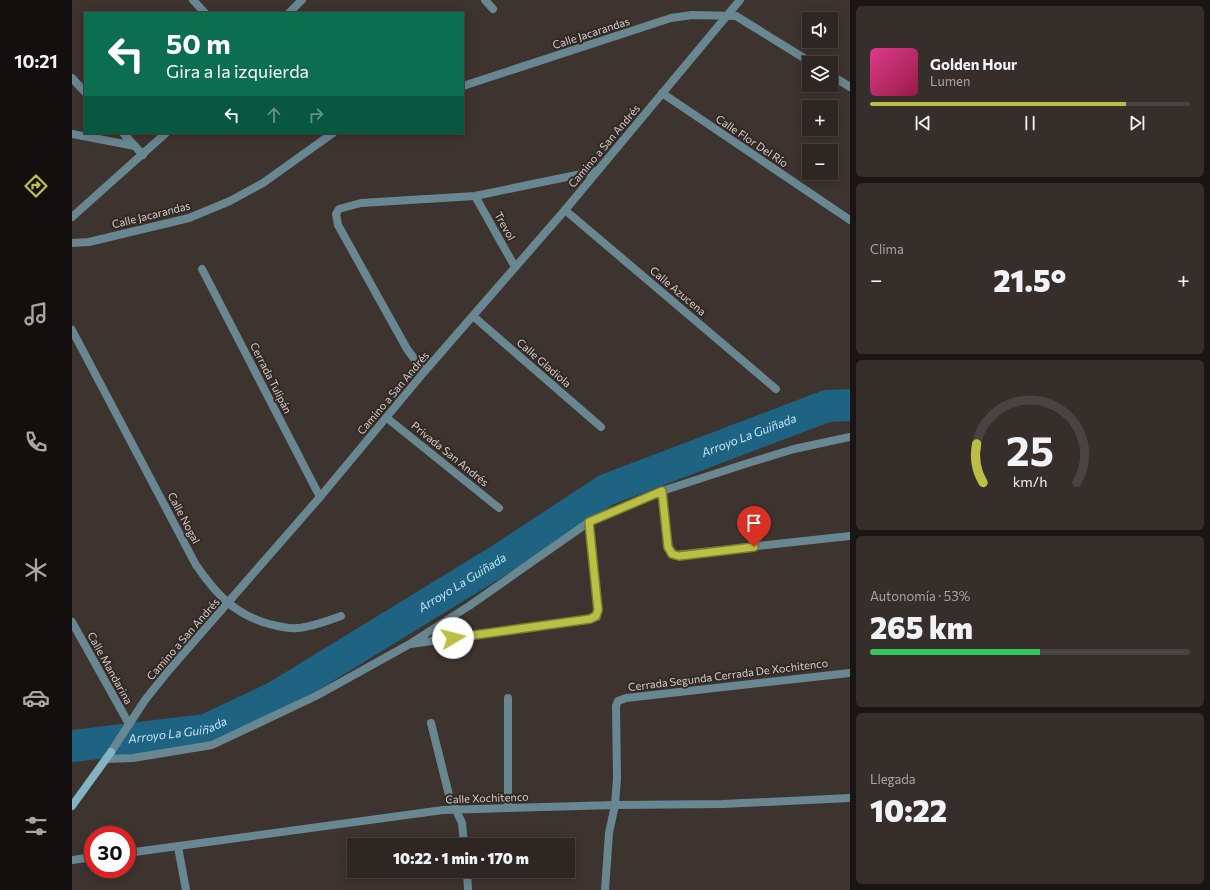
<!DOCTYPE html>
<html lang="es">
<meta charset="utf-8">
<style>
body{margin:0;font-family:Commissioner,sans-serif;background:#362e2b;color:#f1f3f6;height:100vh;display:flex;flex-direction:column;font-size:15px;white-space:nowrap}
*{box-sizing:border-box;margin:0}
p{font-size:13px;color:#a7a5a6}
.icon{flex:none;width:22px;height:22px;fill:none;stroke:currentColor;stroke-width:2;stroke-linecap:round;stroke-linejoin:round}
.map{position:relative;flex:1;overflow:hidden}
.panel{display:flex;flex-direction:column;gap:6px;padding:6px;background:#191513;width:360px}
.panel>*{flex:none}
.guide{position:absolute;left:12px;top:12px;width:380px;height:122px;border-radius:0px;box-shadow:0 2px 10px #0003,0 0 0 1px #494341;background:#0b6e4f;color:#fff;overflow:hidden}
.buttons{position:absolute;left:730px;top:12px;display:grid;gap:8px}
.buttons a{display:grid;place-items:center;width:36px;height:36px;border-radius:0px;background:#2e2623;box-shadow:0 2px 10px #0003,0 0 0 1px #494341;font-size:20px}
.speed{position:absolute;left:12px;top:826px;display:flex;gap:8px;font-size:20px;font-weight:700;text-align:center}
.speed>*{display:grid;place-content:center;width:52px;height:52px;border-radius:50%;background:#2e2623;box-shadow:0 2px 10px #0003,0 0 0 1px #494341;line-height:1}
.speed .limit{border:6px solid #d22;background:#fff;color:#111}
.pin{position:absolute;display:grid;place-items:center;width:34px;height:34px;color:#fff;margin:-41px -17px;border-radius:50% 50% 50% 0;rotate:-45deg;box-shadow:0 0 4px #0007}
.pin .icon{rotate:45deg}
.me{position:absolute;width:44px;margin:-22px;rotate:82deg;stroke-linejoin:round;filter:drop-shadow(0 0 3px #0008)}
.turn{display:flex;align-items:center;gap:14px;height:84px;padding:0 16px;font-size:18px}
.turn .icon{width:52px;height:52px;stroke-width:2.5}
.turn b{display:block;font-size:28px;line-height:34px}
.lanes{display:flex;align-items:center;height:38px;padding:0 16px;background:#0003;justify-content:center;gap:20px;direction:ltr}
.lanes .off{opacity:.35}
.big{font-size:30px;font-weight:800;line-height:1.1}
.panel .widget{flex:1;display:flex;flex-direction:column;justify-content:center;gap:6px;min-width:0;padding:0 14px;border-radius:6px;background:#362e2b}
.panel .dial{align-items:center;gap:0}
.dial svg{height:104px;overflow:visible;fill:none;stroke:#494341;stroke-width:7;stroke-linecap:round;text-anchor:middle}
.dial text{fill:#f1f3f6;stroke:none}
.song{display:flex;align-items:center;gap:12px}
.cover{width:48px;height:48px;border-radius:6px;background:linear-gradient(135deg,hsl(330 70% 55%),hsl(340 70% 35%))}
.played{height:4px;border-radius:2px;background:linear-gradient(90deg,#bac045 80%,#494341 80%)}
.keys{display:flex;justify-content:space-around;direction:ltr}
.heat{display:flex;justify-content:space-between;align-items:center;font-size:22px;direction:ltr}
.charge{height:6px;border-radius:3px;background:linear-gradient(90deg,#34c759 53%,#494341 0)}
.trip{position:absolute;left:275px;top:838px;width:228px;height:40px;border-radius:0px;background:#2e2623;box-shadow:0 2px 10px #0003,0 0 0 1px #494341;font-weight:800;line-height:40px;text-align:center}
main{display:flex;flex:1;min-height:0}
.tabs{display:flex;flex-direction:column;width:72px;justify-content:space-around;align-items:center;background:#120f0e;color:#a7a5a6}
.tabs .icon{width:28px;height:28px}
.tabs .selected{color:#bac045}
.tabs b{font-size:18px;color:#f1f3f6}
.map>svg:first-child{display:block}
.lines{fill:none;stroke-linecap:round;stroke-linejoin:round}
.river{stroke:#1e6381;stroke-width:32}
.minor{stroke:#688790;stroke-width:8}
.tertiary{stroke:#688790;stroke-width:8}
.secondary{stroke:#83b4c3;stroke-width:8}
.route-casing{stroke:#797d2d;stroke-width:10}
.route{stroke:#bac045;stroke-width:7}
.labels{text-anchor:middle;stroke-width:4;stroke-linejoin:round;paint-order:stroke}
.street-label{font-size:11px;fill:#d6cfcd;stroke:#332925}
.water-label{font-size:12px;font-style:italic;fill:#c3e6f8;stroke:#332925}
</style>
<main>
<nav class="tabs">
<b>10:21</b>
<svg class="icon selected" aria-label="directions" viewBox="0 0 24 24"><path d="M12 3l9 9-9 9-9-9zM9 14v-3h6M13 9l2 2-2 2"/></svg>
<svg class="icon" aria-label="music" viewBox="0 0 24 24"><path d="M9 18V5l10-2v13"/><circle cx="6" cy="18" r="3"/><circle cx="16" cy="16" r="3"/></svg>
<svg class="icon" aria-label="phone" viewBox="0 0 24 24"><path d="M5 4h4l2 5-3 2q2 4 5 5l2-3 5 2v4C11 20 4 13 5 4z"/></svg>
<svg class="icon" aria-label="climate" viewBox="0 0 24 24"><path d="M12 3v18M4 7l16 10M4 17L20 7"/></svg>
<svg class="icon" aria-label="car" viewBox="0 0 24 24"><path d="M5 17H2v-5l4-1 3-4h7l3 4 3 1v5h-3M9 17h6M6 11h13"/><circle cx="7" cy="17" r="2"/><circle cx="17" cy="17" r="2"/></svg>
<svg class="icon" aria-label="filters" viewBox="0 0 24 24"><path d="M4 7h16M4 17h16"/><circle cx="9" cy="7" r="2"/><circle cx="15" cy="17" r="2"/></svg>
</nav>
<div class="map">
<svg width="778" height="890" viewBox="0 0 778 890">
<rect width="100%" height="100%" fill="#3d332f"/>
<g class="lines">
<path class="river" id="s1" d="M0 746 134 730 204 697 426 561 534 490 755 406 778 405"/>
<path class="minor" d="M121 0 133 13
M413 0 421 9
M217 13 230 0
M759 75 778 87
M0 78 13 92
M391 86 599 18 620 15 664 16 740 63
M590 93 778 220
M51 133 71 155
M0 134 63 146
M403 196 443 267
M493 210 704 389
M0 217 94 133
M0 243 17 242 117 218 158 201 191 183 261 133
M130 269 248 497
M401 316 529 427
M0 330 124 565C144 594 162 614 197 624 205 626 216 629 225 628 240 627 255 621 269 616
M352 372 335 349 266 225 264 214 267 209 289 203 403 196 524 171
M315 418 427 508
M590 491 596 547 603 555 778 536
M0 622 57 724
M339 644 522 618 525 617 526 610 517 522
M778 673 554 698 546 701 544 706 545 778 543 805 651 804 778 798
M436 698V807
M359 723 377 795 390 823 392 845
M34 759 61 758 140 745 244 696 336 645 397 606 517 522 590 491 673 464 722 449 778 437
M106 847 114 890
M395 871 396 890"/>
<path class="tertiary" d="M39 752 73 700 97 670 248 497 352 372 493 210 668 0
M55 853 371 810 543 805 537 833 533 890
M0 860 21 857"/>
<path class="secondary" d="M0 806 39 752"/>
</g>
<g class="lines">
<g class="route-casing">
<path id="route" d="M381 638 518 619 524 616 526 610 517 522 590 491 596 547 600 554 607 556 682 547"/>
</g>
<use href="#route" class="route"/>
</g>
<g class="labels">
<g class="street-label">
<text transform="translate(519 33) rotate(-18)" y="4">Calle Jacarandas</text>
<text transform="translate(680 141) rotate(34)" y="4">Calle Flor Del Río</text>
<text transform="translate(532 146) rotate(-50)" y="4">Camino a San Andrés</text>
<text transform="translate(79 215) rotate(-14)" y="4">Calle Jacarandas</text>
<text transform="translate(433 226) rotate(61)" y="4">Trevol</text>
<text transform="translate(606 291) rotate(40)" y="4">Calle Azucena</text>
<text transform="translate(472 363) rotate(41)" y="4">Calle Gladiola</text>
<text transform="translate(199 378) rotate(63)" y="4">Cerrada Tulipán</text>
<text transform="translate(321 393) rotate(-50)" y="4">Camino a San Andrés</text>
<text transform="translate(378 454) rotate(39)" y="4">Privada San Andrés</text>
<text transform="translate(112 518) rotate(62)" y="4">Calle Nogal</text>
<text transform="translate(111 639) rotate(-49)" y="4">Camino a San Andrés</text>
<text transform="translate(38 668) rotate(61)" y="4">Calle Mandarina</text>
<text transform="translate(656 675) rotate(-7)" y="4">Cerrada Segunda Cerrada De Xochitenco</text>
<text transform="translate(415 798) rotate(-2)" y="4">Calle Xochitenco</text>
</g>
<g class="water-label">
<text dy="4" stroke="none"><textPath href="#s1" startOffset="755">Arroyo La Guiñada</textPath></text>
<text dy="4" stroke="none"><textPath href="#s1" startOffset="431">Arroyo La Guiñada</textPath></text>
<text dy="4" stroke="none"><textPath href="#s1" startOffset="107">Arroyo La Guiñada</textPath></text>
</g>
</g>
</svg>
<div class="buttons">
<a><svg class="icon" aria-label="sound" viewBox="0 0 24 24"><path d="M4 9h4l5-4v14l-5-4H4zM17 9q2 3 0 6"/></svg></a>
<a><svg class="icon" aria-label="layers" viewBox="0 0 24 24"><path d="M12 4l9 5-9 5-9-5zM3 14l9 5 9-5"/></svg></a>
<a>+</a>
<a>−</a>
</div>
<div class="speed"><div class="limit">30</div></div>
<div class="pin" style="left:682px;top:547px;background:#d93025"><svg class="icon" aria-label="arrive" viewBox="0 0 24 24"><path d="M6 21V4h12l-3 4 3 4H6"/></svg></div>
<svg class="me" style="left:381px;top:638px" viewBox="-20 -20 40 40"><circle r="19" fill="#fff"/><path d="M0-13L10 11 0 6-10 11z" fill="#bac045"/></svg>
<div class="trip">10:22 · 1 min · 170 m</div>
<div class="guide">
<div class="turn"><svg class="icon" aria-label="left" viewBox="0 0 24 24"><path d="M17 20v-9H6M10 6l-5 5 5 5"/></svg><div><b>50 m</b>Gira a la izquierda</div></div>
<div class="lanes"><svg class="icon" aria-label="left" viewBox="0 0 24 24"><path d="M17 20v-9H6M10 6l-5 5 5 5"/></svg><svg class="icon off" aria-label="ahead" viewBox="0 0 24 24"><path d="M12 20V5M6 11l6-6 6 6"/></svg><svg class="icon off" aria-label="right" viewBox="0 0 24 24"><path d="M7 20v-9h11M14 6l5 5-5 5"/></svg></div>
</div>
</div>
<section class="panel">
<div class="widget">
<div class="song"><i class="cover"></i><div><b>Golden Hour</b><p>Lumen</p></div></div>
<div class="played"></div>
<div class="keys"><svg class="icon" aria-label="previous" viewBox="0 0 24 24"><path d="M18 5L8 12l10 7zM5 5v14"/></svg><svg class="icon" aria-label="pause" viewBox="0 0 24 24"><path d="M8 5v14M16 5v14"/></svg><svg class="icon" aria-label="next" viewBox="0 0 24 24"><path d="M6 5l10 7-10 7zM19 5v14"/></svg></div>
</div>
<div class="widget"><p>Clima</p>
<div class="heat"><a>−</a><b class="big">21.5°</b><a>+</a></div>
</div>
<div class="widget dial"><svg viewBox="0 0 100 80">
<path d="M14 69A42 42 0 1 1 86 69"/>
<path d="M14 69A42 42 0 0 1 9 39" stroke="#bac045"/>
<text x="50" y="56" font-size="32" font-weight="700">25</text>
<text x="50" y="72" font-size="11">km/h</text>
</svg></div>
<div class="widget"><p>Autonomía · 53%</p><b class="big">265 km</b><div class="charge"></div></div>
<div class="widget"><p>Llegada</p><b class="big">10:22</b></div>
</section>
</main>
